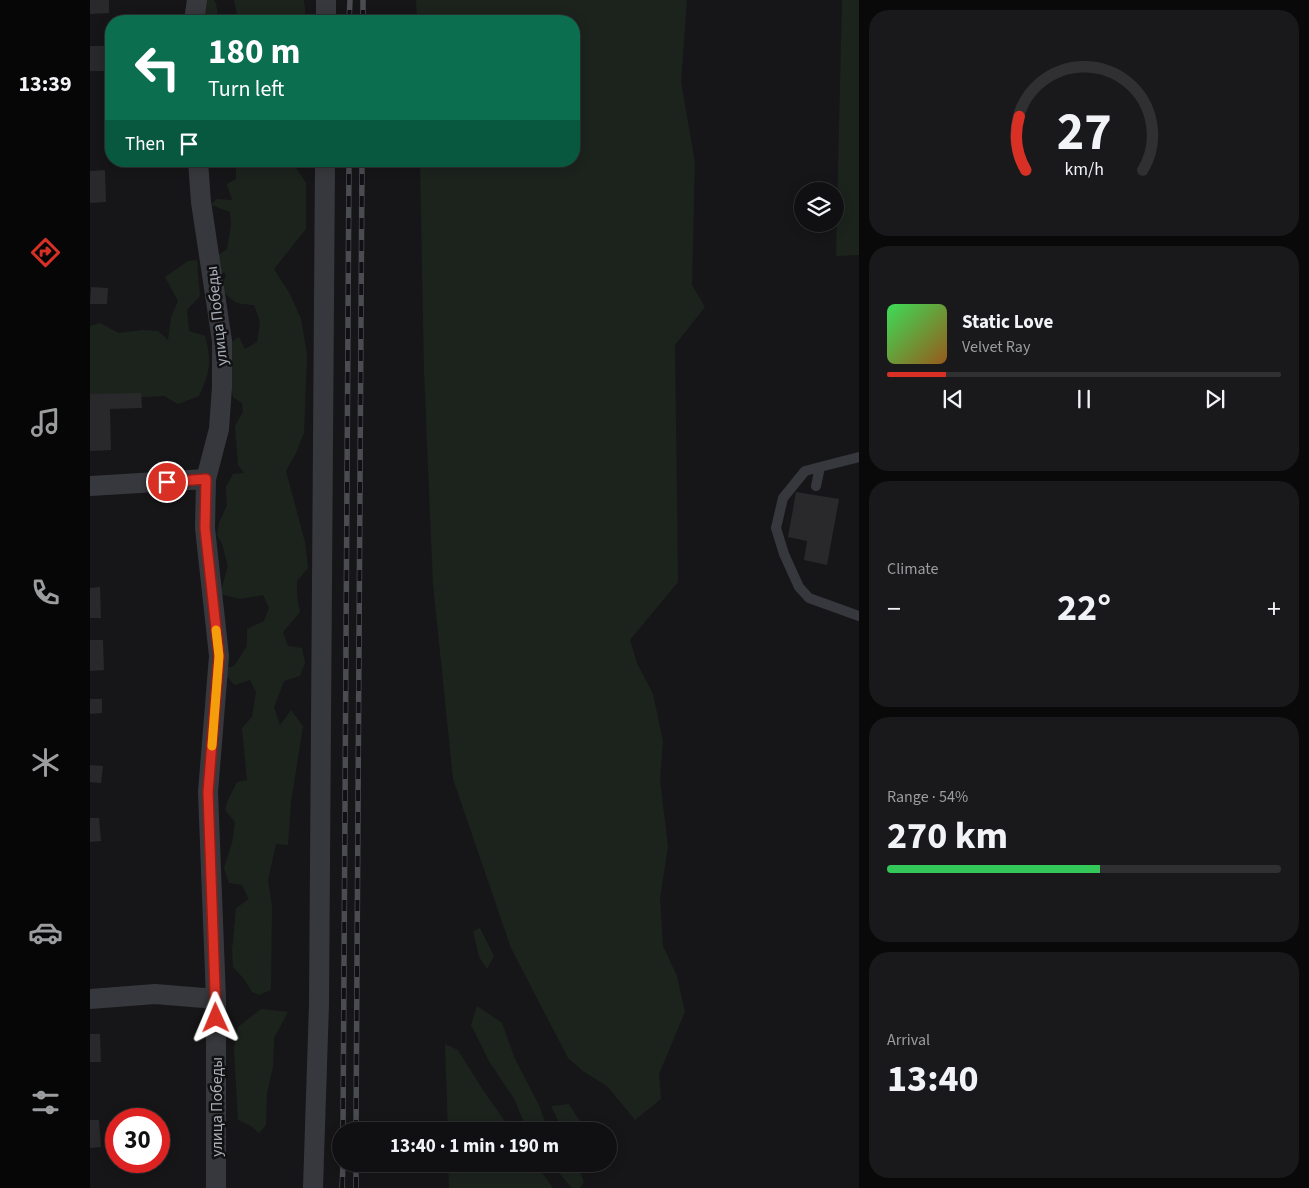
<!DOCTYPE html>
<meta charset="utf-8">
<style>
body{margin:0;font-family:"Source Sans 3",sans-serif;background:#19191b;color:#f1f3f6;height:100vh;display:flex;flex-direction:column;font-size:19px;white-space:nowrap}
*{box-sizing:border-box;margin:0}
p{font-size:16px;color:#9c9d9f}
.icon{flex:none;width:28px;height:28px;fill:none;stroke:currentColor;stroke-width:2;stroke-linecap:round;stroke-linejoin:round}
.map{position:relative;flex:1;overflow:hidden}
.details{display:flex;flex-direction:column;gap:10px;padding:10px;background:#09090a;width:450px}
.details>*{flex:none}
.top-card{position:absolute;left:15px;top:15px;width:475px;height:152px;border-radius:20px;box-shadow:0 2px 12px #0003,0 0 0 1px #303032;background:#0b6e4f;color:#fff;overflow:hidden}
.buttons{position:absolute;left:704px;top:182px;display:grid;gap:10px}
.buttons a{display:grid;place-items:center;width:50px;height:50px;border-radius:50%;background:#101012;box-shadow:0 2px 12px #0003,0 0 0 1px #303032;font-size:25px}
.speed{position:absolute;left:15px;top:1108px;display:flex;gap:10px;font-size:25px;font-weight:700;text-align:center}
.speed>*{display:grid;place-content:center;width:65px;height:65px;border-radius:50%;background:#101012;box-shadow:0 2px 12px #0003,0 0 0 1px #303032;line-height:1}
.speed .limit{border:8px solid #d22;background:#fff;color:#111}
.pin{position:absolute;display:grid;place-items:center;width:42px;height:42px;color:#fff;margin:-21px;border:2px solid #fff;border-radius:50%;box-shadow:0 1px 5px #0007}
.me{position:absolute;width:55px;margin:-28px;rotate:359deg;stroke-linejoin:round;filter:drop-shadow(0 0 4px #0008)}
.turn{display:flex;align-items:center;gap:18px;height:105px;padding:0 20px;font-size:22px}
.turn .icon{width:65px;height:65px;stroke-width:2.5}
.turn b{display:block;font-size:35px;line-height:42px}
.then{display:flex;align-items:center;height:48px;padding:0 20px;background:#0003;gap:10px;font-size:19px}
.big{font-size:38px;font-weight:700;line-height:1.1}
.details .card{flex:1;display:flex;flex-direction:column;justify-content:center;gap:8px;min-width:0;padding:0 18px;border-radius:20px;background:#19191b}
.details .dial{align-items:center;gap:0}
.dial svg{height:130px;overflow:visible;fill:none;stroke:#303032;stroke-width:7;stroke-linecap:round;text-anchor:middle}
.dial text{fill:#f1f3f6;stroke:none}
.song{display:flex;align-items:center;gap:15px}
.cover{width:60px;height:60px;border-radius:8px;background:linear-gradient(135deg,hsl(130 70% 55%),hsl(30 70% 35%))}
.played{height:5px;border-radius:2px;background:linear-gradient(90deg,#d93025 15%,#303032 15%)}
.keys{display:flex;justify-content:space-around;direction:ltr}
.heat{display:flex;justify-content:space-between;align-items:center;font-size:28px;direction:ltr}
.charge{height:8px;border-radius:4px;background:linear-gradient(90deg,#34c759 54%,#303032 0)}
.trip{position:absolute;left:242px;top:1122px;width:285px;height:50px;border-radius:25px;background:#101012;box-shadow:0 2px 12px #0003,0 0 0 1px #303032;font-weight:700;line-height:50px;text-align:center}
main{display:flex;flex:1;min-height:0}
.menu{display:flex;flex-direction:column;width:90px;justify-content:space-around;align-items:center;background:#060607;color:#9c9d9f}
.menu .icon{width:35px;height:35px}
.menu .current{color:#d93025}
.menu b{font-size:22px;color:#f1f3f6}
.map>svg:first-child{display:block}
.green{fill:#1c231d}
.building{fill:#29292c}
.lines{fill:none;stroke-linecap:round;stroke-linejoin:round}
.service{stroke:#37383d;stroke-width:10}
.minor{stroke:#37383d;stroke-width:20}
.rail-casing{stroke:#4a4c52;stroke-width:5.5}
.rail{stroke:#111113;stroke-width:4;stroke-dasharray:11;stroke-linecap:butt}
.route-casing{stroke:#8d1f18;stroke-width:12}
.route{stroke:#d93025;stroke-width:9}
.slow{stroke:#f59e0b;stroke-width:9}
.labels{text-anchor:middle;stroke-width:5;stroke-linejoin:round;paint-order:stroke}
.street-label{font-size:16px;fill:#a8adb8;stroke:#111113}
</style>
<main>
<nav class="menu">
<b>13:39</b>
<svg class="icon current" aria-label="directions" viewBox="0 0 24 24"><path d="M12 3l9 9-9 9-9-9zM9 14v-3h6M13 9l2 2-2 2"/></svg>
<svg class="icon" aria-label="music" viewBox="0 0 24 24"><path d="M9 18V5l10-2v13"/><circle cx="6" cy="18" r="3"/><circle cx="16" cy="16" r="3"/></svg>
<svg class="icon" aria-label="phone" viewBox="0 0 24 24"><path d="M5 4h4l2 5-3 2q2 4 5 5l2-3 5 2v4C11 20 4 13 5 4z"/></svg>
<svg class="icon" aria-label="climate" viewBox="0 0 24 24"><path d="M12 3v18M4 7l16 10M4 17L20 7"/></svg>
<svg class="icon" aria-label="car" viewBox="0 0 24 24"><path d="M5 17H2v-5l4-1 3-4h7l3 4 3 1v5h-3M9 17h6M6 11h13"/><circle cx="7" cy="17" r="2"/><circle cx="17" cy="17" r="2"/></svg>
<svg class="icon" aria-label="filters" viewBox="0 0 24 24"><path d="M4 7h16M4 17h16"/><circle cx="9" cy="7" r="2"/><circle cx="15" cy="17" r="2"/></svg>
</nav>
<div class="map">
<svg width="769" height="1188" viewBox="0 0 769 1188">
<rect width="100%" height="100%" fill="#161618"/>
<path class="green" d="M111 0H124L126 4 129 21H110Z
M144 0H214L216 21H136L147 15Z
M326 0H597L591 82 605 162 602 285 615 307 585 345 588 582 540 640 547 663 563 694 573 741 570 779 578 847 570 898 573 946 587 976 595 1012 569 1074 571 1099 545 1120 518 1087 493 1071 478 1058 421 948 363 779 343 584 334 371 330 161H484V21H327Z
M752 0H769V255L746 256Z
M146 161H209L205 166 216 183V229L184 269 200 294 211 319 217 354 214 433 206 453 196 471 215 542 218 568 207 581V596L210 612 193 632 198 646 212 648 215 663 210 676 194 681 184 707 190 725 201 710 213 726 201 802 198 845 186 844 178 880 182 906 181 990 169 995 162 992 154 979 143 967 142 950 146 908 159 899 152 885 139 883 134 868 142 843 145 822 135 810 138 800 147 782 157 780 152 728 162 717 166 692 160 680 145 685 135 675 137 668 144 666 157 646V629L174 621 179 608 173 595 150 599 130 594 138 566 132 544 127 535 129 523 137 505 136 487 143 474 154 473 148 465 145 426 153 412 152 403 143 397 139 372 141 342 149 337 155 349 167 342 170 322 164 305C149 305 141 302 132 289L136 274 126 270 121 260 137 249 141 225 140 212 121 205 126 199 142 200 137 184 146 179Z
M107 260 110 296 97 310 99 331 115 336C122 361 120 372 109 396L88 404 74 396 0 400V326L10 323 29 333 52 330 68 331 78 340 81 317 88 301 75 277 98 261Z
M390 928 404 956 397 969 389 957 383 931Z
M387 1006 412 1023 425 1059 449 1105 458 1130 462 1131H439L433 1121 425 1100 400 1063 381 1025Z
M171 1009 198 1012 184 1038 183 1067 177 1093 176 1125 169 1133 161 1126 148 1120 144 1049 148 1027Z
M355 1044 368 1050 393 1090 422 1131H358Z
M479 1104 496 1131H473L461 1106Z
M358 1164H446L463 1188H359Z
M461 1164H487L494 1182 490 1188H482Z"/>
<path class="building" d="M0 0H19V13L0 14Z
M0 46H20V71H0Z
M15 170 16 202 0 203V171Z
M1 287 18 288 17 304H0Z
M51 393 52 408 20 409 21 450 0 451V394Z
M706 492 749 499 737 565 714 560 717 541 698 537Z
M10 587 11 618H0V588Z
M0 640H13L14 670 0 671Z
M0 699H12V713L0 714Z
M0 765 13 766 11 783 0 782Z
M0 818H9L11 841 0 842Z
M0 1034H10L11 1062H0Z
M0 1120H9L11 1147 0 1148Z"/>
<g class="lines">
<path class="service" d="M730 467 715 471 693 498 686 528 694 554 709 587 719 598 769 616
M726 486 730 467 769 457"/>
<path class="minor" d="M104 21 107 0
M236 21V0
M108 161 111 202 132 341V387L129 429 116 479 115 528 129 656 118 792 126 999V1188
M0 486 116 479
M0 999 65 994 126 999
M223 1188 229 1004 235 161"/>
<g class="rail-casing">
<path id="rail" d="M259 21 260 0
M273 21V0
M253 1131 259 161
M266 1131 272 161
M252 1188 253 1164
M266 1188V1164"/>
</g>
<use href="#rail" class="rail"/>
</g>
<g class="lines">
<g class="route-casing">
<path id="route" d="M77 482 116 479 115 528 129 656 118 792 126 1018"/>
</g>
<use href="#route" class="route"/>
<path class="slow" d="M122 746 129 656 126 630"/>
</g>
<g class="labels">
<g class="street-label">
<text transform="translate(126 316) rotate(-96)" y="6">улица Победы</text>
<text transform="translate(126 1107) rotate(-90)" y="6">улица Победы</text>
</g>
</g>
</svg>
<div class="buttons">
<a><svg class="icon" aria-label="layers" viewBox="0 0 24 24"><path d="M12 4l9 5-9 5-9-5zM3 14l9 5 9-5"/></svg></a>
</div>
<div class="speed"><div class="limit">30</div></div>
<div class="pin" style="left:77px;top:482px;background:#d93025"><svg class="icon" aria-label="arrive" viewBox="0 0 24 24"><path d="M6 21V4h12l-3 4 3 4H6"/></svg></div>
<svg class="me" style="left:126px;top:1018px" viewBox="-20 -20 40 40"><path d="M0-17L14 15 0 8-14 15z" fill="#d93025" stroke="#fff" stroke-width="4"/></svg>
<div class="trip">13:40 · 1 min · 190 m</div>
<div class="top-card">
<div class="turn"><svg class="icon" aria-label="left" viewBox="0 0 24 24"><path d="M17 20v-9H6M10 6l-5 5 5 5"/></svg><div><b>180 m</b>Turn left</div></div>
<div class="then">Then<svg class="icon" aria-label="arrive" viewBox="0 0 24 24"><path d="M6 21V4h12l-3 4 3 4H6"/></svg></div>
</div>
</div>
<section class="details">
<div class="card dial"><svg viewBox="0 0 100 80">
<path d="M14 69A42 42 0 1 1 86 69"/>
<path d="M14 69A42 42 0 0 1 10 36" stroke="#d93025"/>
<text x="50" y="56" font-size="32" font-weight="700">27</text>
<text x="50" y="72" font-size="11">km/h</text>
</svg></div>
<div class="card">
<div class="song"><i class="cover"></i><div><b>Static Love</b><p>Velvet Ray</p></div></div>
<div class="played"></div>
<div class="keys"><svg class="icon" aria-label="previous" viewBox="0 0 24 24"><path d="M18 5L8 12l10 7zM5 5v14"/></svg><svg class="icon" aria-label="pause" viewBox="0 0 24 24"><path d="M8 5v14M16 5v14"/></svg><svg class="icon" aria-label="next" viewBox="0 0 24 24"><path d="M6 5l10 7-10 7zM19 5v14"/></svg></div>
</div>
<div class="card"><p>Climate</p>
<div class="heat"><a>−</a><b class="big">22°</b><a>+</a></div>
</div>
<div class="card"><p>Range · 54%</p><b class="big">270 km</b><div class="charge"></div></div>
<div class="card"><p>Arrival</p><b class="big">13:40</b></div>
</section>
</main>
